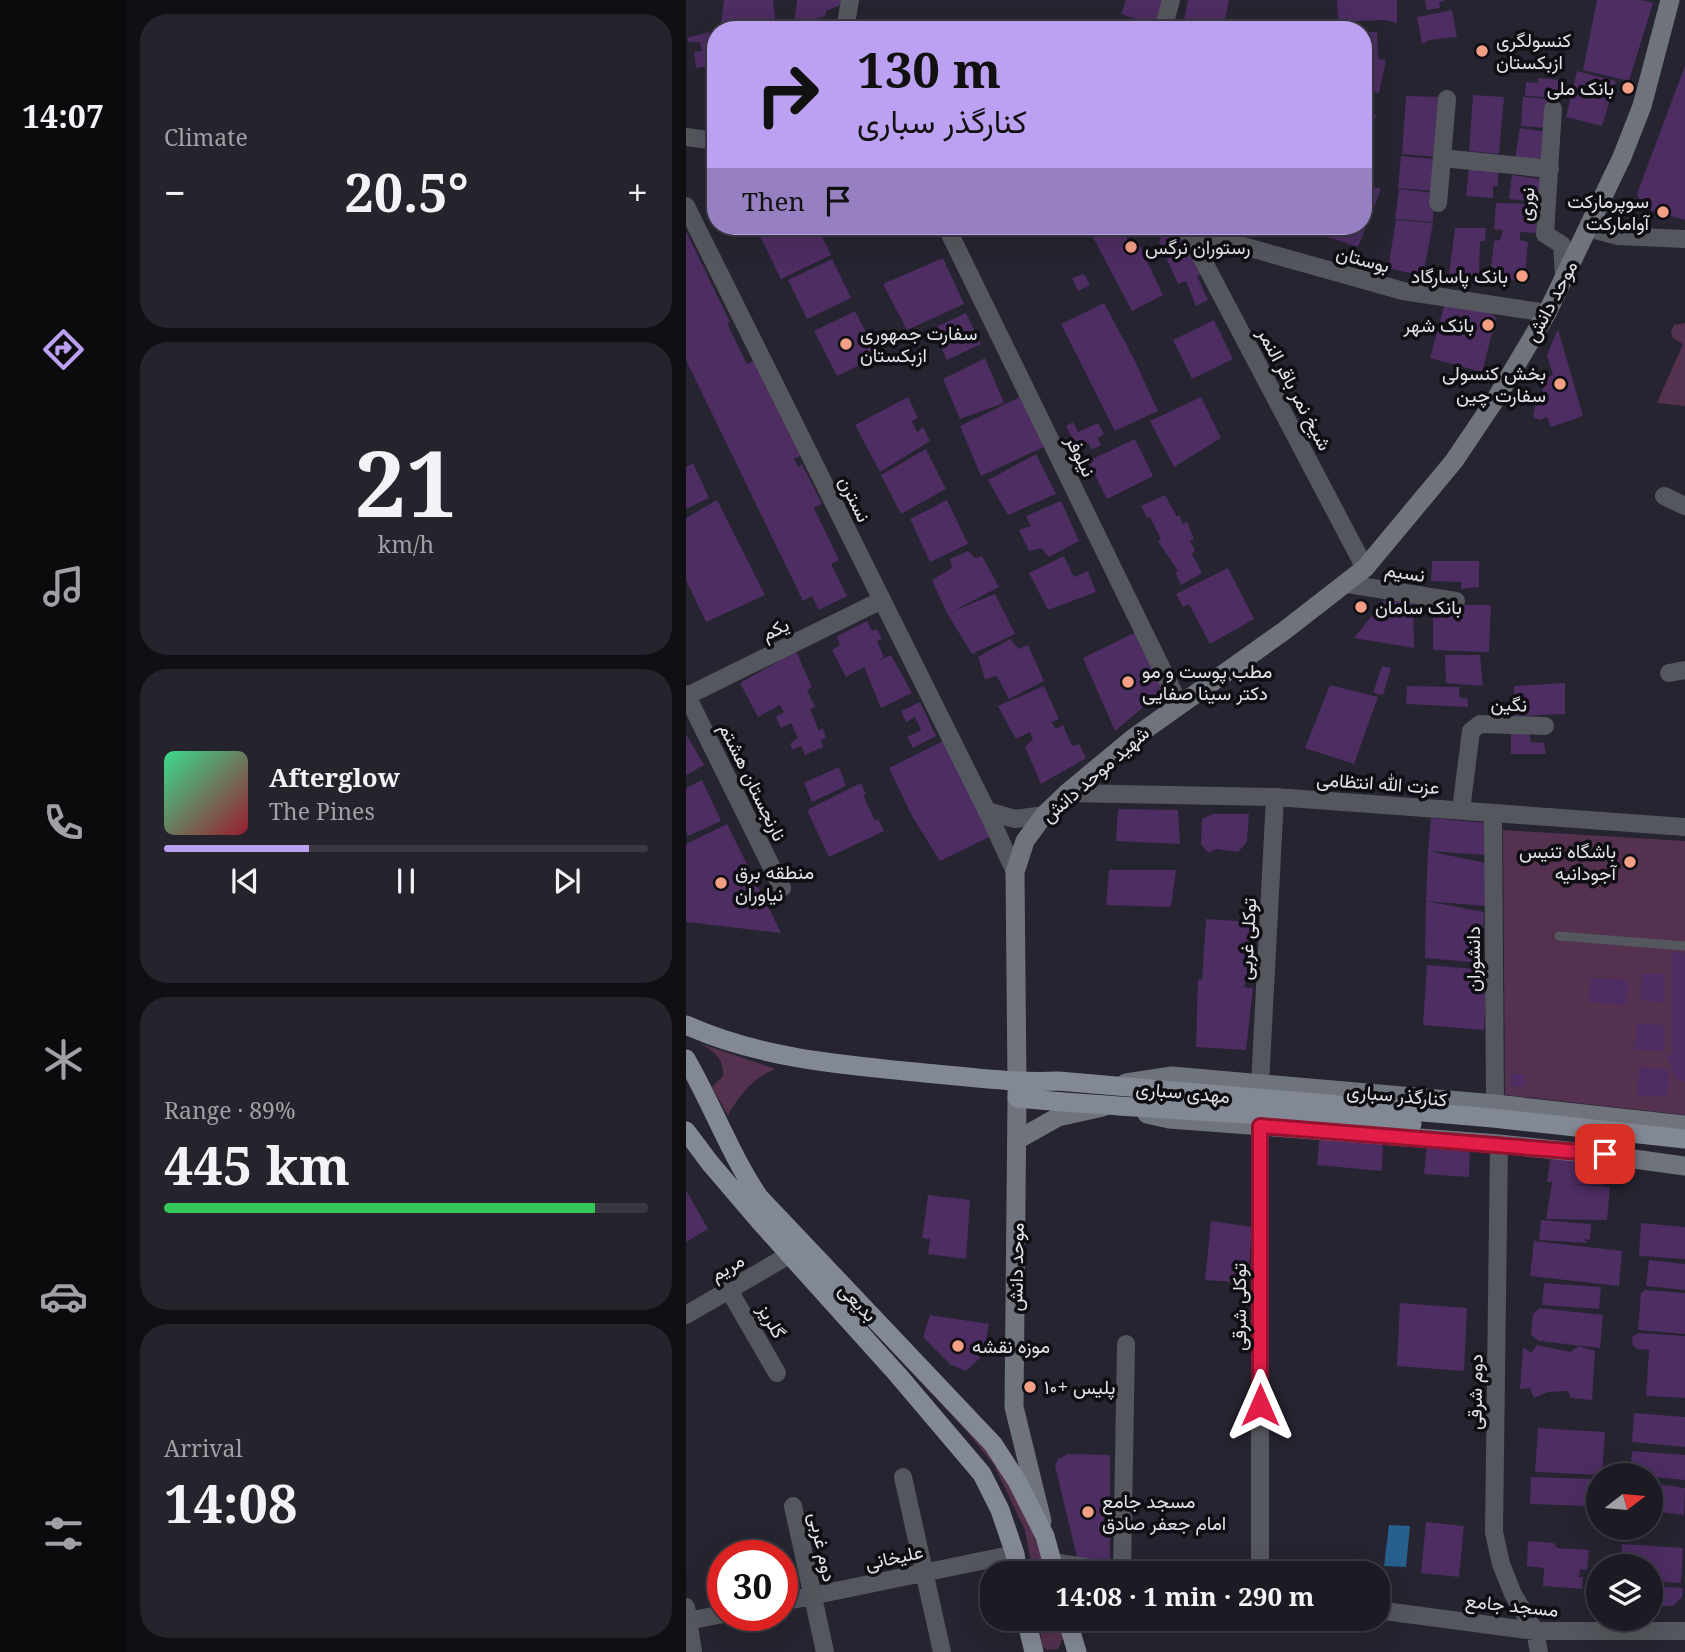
<!DOCTYPE html>
<meta charset="utf-8">
<style>
body{margin:0;font-family:"Noto Serif",Vazirmatn,serif;background:#25242c;color:#f1f3f6;height:100vh;display:flex;flex-direction:column;font-size:26px;white-space:nowrap}
*{box-sizing:border-box;margin:0}
p{font-size:23px;color:#a0a1a6}
.icon{flex:none;width:38px;height:38px;fill:none;stroke:currentColor;stroke-width:2;stroke-linecap:round;stroke-linejoin:round}
.map{position:relative;flex:1;overflow:hidden}
.drawer{display:flex;flex-direction:column;gap:14px;padding:14px;background:#0f0f14;width:560px}
.drawer>*{flex:none}
.guide{position:absolute;left:21px;top:21px;width:665px;height:214px;border-radius:28px;box-shadow:0 7px 28px #0002,0 0 0 2px #3a3941;background:#bca0f2;color:#111;overflow:hidden}
.needle{width:46px;rotate:74deg}
.controls{position:absolute;left:900px;top:1463px;display:grid;gap:14px}
.controls a{display:grid;place-items:center;width:77px;height:77px;border-radius:50%;background:#1c1b24;box-shadow:0 7px 28px #0002,0 0 0 2px #3a3941;font-size:35px}
.speed{position:absolute;left:21px;top:1540px;display:flex;gap:14px;font-size:35px;font-weight:700;text-align:center}
.speed>*{display:grid;place-content:center;width:91px;height:91px;border-radius:50%;background:#1c1b24;box-shadow:0 7px 28px #0002,0 0 0 2px #3a3941;line-height:1}
.speed .limit{border:10px solid #d22;background:#fff;color:#111}
.pin{position:absolute;display:grid;place-items:center;width:60px;height:60px;color:#fff;margin:-30px;border-radius:14px;box-shadow:0 4px 10px #0006}
.me{position:absolute;width:77px;margin:-38px;rotate:0deg;stroke-linejoin:round;filter:drop-shadow(0 0 5px #0008)}
.turn{display:flex;align-items:center;gap:24px;height:147px;padding:0 35px;font-size:32px}
.turn .icon{width:91px;height:91px;stroke-width:2.5}
.turn b{display:block;font-size:49px;line-height:60px}
.then{display:flex;align-items:center;height:66px;padding:0 35px;background:#0003;gap:14px;font-size:26px}
.big{font-size:52px;font-weight:700;line-height:1.1}
.drawer .tile{flex:1;display:flex;flex-direction:column;justify-content:center;gap:10px;min-width:0;padding:0 24px;border-radius:28px;background:#25242c}
.drawer .dial{align-items:center;gap:0}
.dial b{font-size:91px;line-height:1}
.song{display:flex;align-items:center;gap:21px}
.cover{width:84px;height:84px;border-radius:10px;background:linear-gradient(135deg,hsl(150 70% 55%),hsl(350 70% 35%))}
.played{height:7px;border-radius:4px;background:linear-gradient(90deg,#bca0f2 30%,#3a3941 30%)}
.keys{display:flex;justify-content:space-around;direction:ltr}
.heat{display:flex;justify-content:space-between;align-items:center;font-size:38px;direction:ltr}
.charge{height:10px;border-radius:5px;background:linear-gradient(90deg,#34c759 89%,#3a3941 0)}
.trip{position:absolute;left:294px;top:1561px;width:410px;height:70px;border-radius:28px;background:#1c1b24;box-shadow:0 7px 28px #0002,0 0 0 2px #3a3941;font-weight:700;line-height:70px;text-align:center}
main{display:flex;flex:1;min-height:0}
.dock{display:flex;flex-direction:column;width:126px;justify-content:space-around;align-items:center;background:#0b0b0e;color:#a0a1a6}
.dock .icon{width:49px;height:49px}
.dock .active{color:#bca0f2}
.dock b{font-size:32px;color:#f1f3f6}
.map>svg:first-child{display:block}
.green{fill:#54314f}
.water{fill:#27608d}
.building{fill:#4d2d62}
.lines{fill:none;stroke-linecap:round;stroke-linejoin:round}
.service{stroke:#54575d;stroke-width:9}
.minor{stroke:#54575d;stroke-width:18}
.secondary{stroke:#6e737c;stroke-width:19}
.primary{stroke:#828894;stroke-width:19}
.route-casing{stroke:#92132f;stroke-width:18}
.route{stroke:#e11d48;stroke-width:12}
.poi-dot{fill:#f39f85;stroke:#0e0e13;stroke-width:2.5}
.labels{text-anchor:middle;stroke-width:7;stroke-linejoin:round;paint-order:stroke}
.poi-label{font-size:19px;fill:#e2e2ea;stroke:#0e0e13;text-anchor:start}
.street-label{font-size:19px;fill:#e2e2ea;stroke:#0e0e13}
</style>
<main>
<nav class="dock">
<b>14:07</b>
<svg class="icon active" aria-label="directions" viewBox="0 0 24 24"><path d="M12 3l9 9-9 9-9-9zM9 14v-3h6M13 9l2 2-2 2"/></svg>
<svg class="icon" aria-label="music" viewBox="0 0 24 24"><path d="M9 18V5l10-2v13"/><circle cx="6" cy="18" r="3"/><circle cx="16" cy="16" r="3"/></svg>
<svg class="icon" aria-label="phone" viewBox="0 0 24 24"><path d="M5 4h4l2 5-3 2q2 4 5 5l2-3 5 2v4C11 20 4 13 5 4z"/></svg>
<svg class="icon" aria-label="climate" viewBox="0 0 24 24"><path d="M12 3v18M4 7l16 10M4 17L20 7"/></svg>
<svg class="icon" aria-label="car" viewBox="0 0 24 24"><path d="M5 17H2v-5l4-1 3-4h7l3 4 3 1v5h-3M9 17h6M6 11h13"/><circle cx="7" cy="17" r="2"/><circle cx="17" cy="17" r="2"/></svg>
<svg class="icon" aria-label="filters" viewBox="0 0 24 24"><path d="M4 7h16M4 17h16"/><circle cx="9" cy="7" r="2"/><circle cx="15" cy="17" r="2"/></svg>
</nav>
<section class="drawer">
<div class="tile"><p>Climate</p>
<div class="heat"><a>−</a><b class="big">20.5°</b><a>+</a></div>
</div>
<div class="tile dial"><b>21</b><p>km/h</p></div>
<div class="tile">
<div class="song"><i class="cover"></i><div><b>Afterglow</b><p>The Pines</p></div></div>
<div class="played"></div>
<div class="keys"><svg class="icon" aria-label="previous" viewBox="0 0 24 24"><path d="M18 5L8 12l10 7zM5 5v14"/></svg><svg class="icon" aria-label="pause" viewBox="0 0 24 24"><path d="M8 5v14M16 5v14"/></svg><svg class="icon" aria-label="next" viewBox="0 0 24 24"><path d="M6 5l10 7-10 7zM19 5v14"/></svg></div>
</div>
<div class="tile"><p>Range · 89%</p><b class="big">445 km</b><div class="charge"></div></div>
<div class="tile"><p>Arrival</p><b class="big">14:08</b></div>
</section>
<div class="map">
<svg width="999" height="1652" viewBox="0 0 999 1652">
<rect width="100%" height="100%" fill="#252430"/>
<path class="green" d="M999 323V406L971 403 997 344 987 338 985 332 988 325Z
M817 830 999 841V1115L819 1095Z
M13 1043 90 1069C67 1078 53 1095 42 1116L26 1087 37 1076C38 1058 28 1051 13 1043Z
M169 1311 297 1438 347 1521 361 1573H347L339 1530 308 1465 283 1434Z
M353 1619H372L377 1638 372 1649 361 1650 356 1646Z"/>
<path class="water" d="M703 1525 724 1526 720 1567 698 1566Z"/>
<path class="building" d="M38 0H87L90 26 83 27V30H62V26L34 30Z
M111 0H158L157 4 140 11 139 16 108 26Z
M440 0H477L470 26 435 14Z
M502 0H543L537 30H496Z
M651 0H711V23L698 20 652 22Z
M739 0H758V1L753 2 754 8 741 10Z
M911 0H955L967 3 943 81 897 70Z
M766 10 771 37 743 40 736 44 731 17Z
M23 32V39L30 38V55L28 56 30 70 19 73V67L10 68 8 52 16 51 14 42H3L1 38Z
M677 32H691L692 59 700 60 693 93 684 92 678 111 690 115 678 155Z
M999 66V220L960 209 955 206 951 194Z
M891 71 930 81 916 126 880 117Z
M852 78 876 80 874 98 839 96 840 82 852 83Z
M787 95 818 97 813 154 783 151Z
M720 96 754 97 751 157 716 154Z
M837 97 862 99 860 128 835 126Z
M834 128 861 132 856 164 829 159Z
M715 156 750 159 747 191 712 188Z
M783 169 812 172V186H807V198L780 196Z
M826 175 855 179 853 202 823 199Z
M677 184 695 189 672 247 609 226H677Z
M713 189 748 193 747 222 709 219Z
M810 203 851 204 850 233 834 232V240L842 242 839 275H834L833 281 804 277 808 241 814 240 817 230 808 229Z
M710 220 747 223 737 276 702 268Z
M69 226H89L91 230 96 226H131L145 255 95 279Z
M406 226 441 227 444 235 440 237 447 248 453 244 477 295 446 311 402 228Z
M769 228H800L799 241H794L793 278 763 275Z
M0 231 44 322 41 323 61 364 68 361 115 455 108 459 112 467 116 464 136 504 128 508 153 560 145 564 161 596 133 610 126 596 117 601 0 360Z
M476 234 494 238 503 245 514 275 511 276 522 300 510 306 500 281 492 284 473 242Z
M257 258 278 304 221 330 197 284Z
M146 259 165 298 121 319 102 280Z
M398 274 404 285 392 291 386 278Z
M760 299 802 310 810 318 796 372 744 358Z
M418 303 448 359 472 411 429 431 375 324Z
M169 311 192 356 151 376 128 331Z
M280 313 295 344 261 360 246 329Z
M528 320 547 359 506 379 487 340Z
M872 329 897 416 865 427 861 417 853 420 847 417 850 400 858 397 856 385 860 384 859 378 867 375 861 355Z
M299 358 318 403 274 419 257 379Z
M222 397 232 418 226 421 231 432 237 427 244 441 194 472 169 425Z
M334 397 360 446 295 476 274 426Z
M515 397 535 438 488 467 464 421Z
M387 422 392 432 412 423 418 434 412 438 415 445 406 450 402 443 391 447 380 426Z
M449 439 467 476 421 499 402 461Z
M240 449 260 489 215 514 195 475Z
M350 454 370 494 322 515 302 480Z
M7 463 23 498 0 509V467Z
M479 495 491 517 493 515 497 524 501 522 508 539 504 541 509 550 506 554 516 573 495 585 489 572 492 571 472 541 475 539 464 517 461 518 455 506Z
M31 500 79 595 20 622 0 580V518Z
M261 500 282 544 244 562 224 519Z
M375 501 393 541 363 557 355 548 343 551 333 530 345 526 340 516Z
M282 551 289 558 296 556 313 587 267 611 309 594 329 634 286 654 261 613 246 580 266 568 264 559Z
M378 556 388 577 402 571 410 592 362 610 343 573Z
M746 561H793V587L775 589V582L745 581Z
M542 568 568 619 524 644 503 604 497 607 490 594Z
M699 599 727 603 728 648 668 638Z
M747 605H805L803 652 747 650Z
M181 621 186 631 191 629 196 639 191 641 198 657 190 662 205 655 226 693 195 708 178 667 160 677 146 650 154 645 151 636Z
M450 632 477 686 472 695 429 731 397 658Z
M324 639 333 649 342 645 358 681 323 699 311 676 299 679 292 657Z
M110 651 126 687 121 690 129 707 124 709 133 731 137 728 140 738 135 740 137 747 119 755 115 746 107 750 104 744 112 738 105 723 95 728 90 717 98 712 94 705 72 717 54 683Z
M759 655H794L797 686 760 683Z
M696 666 705 668 697 695 687 693Z
M879 683V714L829 716 828 686Z
M644 685 692 697 668 764 619 748Z
M358 686 373 719 365 722 370 729 377 725 386 746 393 744 400 758 355 784 339 747 347 739 344 732 330 739 312 706Z
M721 686 773 687 774 698H781L782 707 720 704Z
M234 702 250 736 227 748 221 737 235 730 229 717 220 722 215 711Z
M825 731 843 732 845 742 858 743 860 754H825Z
M0 734 18 765 0 775Z
M259 740 305 836 254 861 226 816 203 768Z
M153 767 160 786 126 802 118 783Z
M16 780 35 821 2 836 0 831V788Z
M175 783 180 794 177 795 189 821 192 819 198 831 143 857 121 810Z
M432 809 492 810 494 844 430 841Z
M527 814H563L561 842 552 852 530 849 522 853 515 844 516 819Z
M745 818 801 823 800 855 742 851 800 863 799 906 740 901 742 851Z
M41 824 95 933 0 922V844Z
M423 870H490L485 907 420 905Z
M740 901 798 912 796 963 739 958Z
M520 919 567 922 569 946 563 947V961H567L566 978H561L558 987 567 988 560 1050 510 1047 512 979 516 980Z
M986 952 999 953V1083L989 1077 981 1056 986 1054Z
M741 965 801 970 798 1030 737 1025Z
M957 974H979L977 1003 956 1000 955 988Z
M904 978 943 980 941 1005 903 1002Z
M950 1024 978 1025V1051L947 1050 950 1037Z
M953 1067 983 1069 982 1097 951 1095Z
M824 1074H839V1087H825Z
M634 1132 697 1138 696 1171 631 1165Z
M741 1143 784 1146 783 1177 738 1174Z
M865 1154 918 1160V1185L885 1184 924 1187 921 1220 860 1219 866 1182H861Z
M0 1190 22 1229 0 1242Z
M242 1195 284 1200 280 1259 242 1254 244 1239 236 1238Z
M855 1220 905 1224 904 1240 898 1239 901 1243 853 1240Z
M525 1221 566 1227 562 1283 519 1280Z
M955 1223 999 1227V1259L953 1256Z
M848 1241 936 1251 933 1286 844 1276Z
M963 1260 999 1264V1290L960 1286Z
M858 1283 915 1287 913 1309 856 1305Z
M959 1290 999 1293V1334L952 1330 955 1293Z
M714 1303 781 1308 778 1371 711 1366Z
M854 1308 917 1315 914 1348 853 1341 845 1335 847 1314Z
M244 1315 303 1324 297 1355 280 1371 265 1365 237 1337Z
M952 1333 999 1336V1398L960 1396 963 1350 951 1349 947 1345 946 1337Z
M851 1345 884 1352 893 1346 909 1351 906 1400 885 1398 882 1391 862 1392 848 1398 844 1388 834 1389 837 1347 845 1353Z
M948 1413 999 1417V1447L946 1442Z
M852 1428 919 1432 916 1475 849 1472Z
M946 1451 999 1455V1480L944 1475Z
M382 1454 424 1455V1562L391 1557 369 1466 372 1459Z
M845 1477 906 1479 905 1506 844 1504Z
M964 1483 999 1488 998 1515 964 1511Z
M740 1522 778 1526 773 1577 735 1573Z
M842 1541 868 1543 871 1548 903 1550 901 1570 894 1569 893 1577H897L896 1589 857 1586 858 1568 841 1566Z
M936 1544 997 1548 995 1583 964 1581V1566H935Z
M964 1586 997 1588 996 1597 987 1606H969L964 1603Z"/>
<g class="lines">
<path class="service" d="M873 936 999 946"/>
<path class="minor" d="M159 30 164 0
M477 30 485 0
M867 109 859 234 876 245 878 276
M0 137 30 141
M756 158 761 99
M752 203 756 158 864 169
M0 206 301 811 329 872
M260 226 493 704
M486 226 717 291 861 313
M902 228 932 236 999 239
M501 230 679 568
M978 496 999 506
M661 584 770 601
M983 673 999 670
M0 694 96 888
M1 696 196 600
M381 793 589 797 999 827
M775 810 785 731 794 724 859 726
M301 811 329 819 358 815
M807 813 809 1104
M574 1084 589 797
M813 1144 808 1532 815 1564 827 1594 849 1631 853 1652
M43 1290 91 1373
M0 1315 103 1255
M217 1477 256 1652
M107 1506 139 1652
M366 1562 437 1573
M436 1573 440 1344
M574 1573V1126
M96 1602 329 1554
M0 1607 7 1652
M691 1610 849 1631H999
M2 1621 37 1614"/>
<path class="secondary" d="M331 1082 329 872 339 841 358 815 381 793 446 739 598 631 679 568 768 461 811 397 861 313 936 157 956 106 984 0
M440 1083 486 1076 809 1104 999 1125
M331 1098 328 1407 356 1521
M461 1114 483 1119 813 1144 919 1155 999 1166
M331 1140 372 1117 417 1107"/>
<path class="primary" d="M0 1025C76 1059 157 1065 239 1073 283 1077 327 1083 372 1081L807 1118 999 1139
M0 1059C26 1104 44 1154 73 1197L307 1444 331 1481 359 1536 369 1573
M331 1082V1098C463 1110 594 1115 726 1124
M0 1131 24 1163 77 1225 212 1375 296 1474 314 1510 329 1554 332 1573
M340 1619 348 1652
M381 1619 391 1652"/>
</g>
<g class="lines">
<g class="route-casing">
<path id="route" d="M574 1405V1126L919 1154"/>
</g>
<use href="#route" class="route"/>
</g>
<g class="poi-dot">
<circle cx="796" cy="51" r="7"/>
<circle cx="942" cy="88" r="7"/>
<circle cx="977" cy="212" r="7"/>
<circle cx="445" cy="247" r="7"/>
<circle cx="836" cy="276" r="7"/>
<circle cx="802" cy="325" r="7"/>
<circle cx="160" cy="344" r="7"/>
<circle cx="874" cy="384" r="7"/>
<circle cx="675" cy="607" r="7"/>
<circle cx="442" cy="682" r="7"/>
<circle cx="944" cy="862" r="7"/>
<circle cx="35" cy="883" r="7"/>
<circle cx="272" cy="1346" r="7"/>
<circle cx="344" cy="1387" r="7"/>
<circle cx="402" cy="1512" r="7"/>
</g>
<g class="labels">
<g class="poi-label">
<text x="810" y="47">کنسولگری<tspan x="810" dy="22">ازبکستان</tspan></text>
<text x="928" y="95" text-anchor="end">بانک ملی</text>
<text x="963" y="208" text-anchor="end">سوپرمارکت<tspan x="963" dy="22">آوامارکت</tspan></text>
<text x="459" y="254">رستوران نرگس</text>
<text x="822" y="283" text-anchor="end">بانک پاسارگاد</text>
<text x="788" y="332" text-anchor="end">بانک شهر</text>
<text x="174" y="340">سفارت جمهوری<tspan x="174" dy="22">ازبکستان</tspan></text>
<text x="860" y="380" text-anchor="end">بخش کنسولی<tspan x="860" dy="22">سفارت چین</tspan></text>
<text x="689" y="614">بانک سامان</text>
<text x="456" y="678">مطب پوست و مو<tspan x="456" dy="22">دکتر سینا صفایی</tspan></text>
<text x="930" y="858" text-anchor="end">باشگاه تنیس<tspan x="930" dy="22">آجودانیه</tspan></text>
<text x="49" y="879">منطقه برق<tspan x="49" dy="22">نیاوران</tspan></text>
<text x="286" y="1353">موزه نقشه</text>
<text x="358" y="1394">پلیس +۱۰</text>
<text x="416" y="1508">مسجد جامع<tspan x="416" dy="22">امام جعفر صادق</tspan></text>
</g>
<g class="street-label">
<text transform="translate(840 204) rotate(-85)" y="7">نوری</text>
<text transform="translate(677 259) rotate(15)" y="7">بوستان</text>
<text transform="translate(865 301) rotate(-62)" y="7">موحد دانش</text>
<text transform="translate(609 389) rotate(62)" y="7">شیخ نمر باقر النمر</text>
<text transform="translate(395 456) rotate(64)" y="7">نیلوفر</text>
<text transform="translate(169 499) rotate(64)" y="7">نسترن</text>
<text transform="translate(719 572) rotate(9)" y="7">نسیم</text>
<text transform="translate(89 629) rotate(-26)" y="7">یکم</text>
<text transform="translate(823 704) rotate(2)" y="7">نگین</text>
<text transform="translate(409 774) rotate(-41)" y="7">شهید موحد دانش</text>
<text transform="translate(67 782) rotate(64)" y="7">نارنجستان هشتم</text>
<text transform="translate(692 783) rotate(4)" y="7">عزت الله انتظامی</text>
<text transform="translate(561 939) rotate(-87)" y="7">توکلی غربی</text>
<text transform="translate(787 959) rotate(-90)" y="7">دانشوران</text>
<text transform="translate(497 1092) rotate(5)" y="7">مهدی سباری</text>
<text transform="translate(711 1095) rotate(5)" y="7">کنارگذر سباری</text>
<text transform="translate(41 1267) rotate(-30)" y="7">مریم</text>
<text transform="translate(330 1267) rotate(-89)" y="7">موحد دانش</text>
<text transform="translate(172 1302) rotate(46)" y="7">بدیعی</text>
<text transform="translate(553 1307) rotate(-90)" y="7">توکلی شرقی</text>
<text transform="translate(86 1321) rotate(60)" y="7">گلریز</text>
<text transform="translate(789 1392) rotate(-89)" y="7">دوم شرقی</text>
<text transform="translate(137 1547) rotate(78)" y="7">دوم غربی</text>
<text transform="translate(208 1557) rotate(-12)" y="7">علیخانی</text>
<text transform="translate(826 1605) rotate(6)" y="7">مسجد جامع</text>
</g>
</g>
</svg>
<div class="controls">
<a><svg class="needle" viewBox="-14 -14 28 28"><path d="M0-13l5 13h-10z" fill="#e53935"/><path d="M0 13l5-13h-10z" fill="#a0a1a6"/></svg></a>
<a><svg class="icon" aria-label="layers" viewBox="0 0 24 24"><path d="M12 4l9 5-9 5-9-5zM3 14l9 5 9-5"/></svg></a>
</div>
<div class="speed"><div class="limit">30</div></div>
<div class="pin" style="left:919px;top:1154px;background:#d93025"><svg class="icon" aria-label="arrive" viewBox="0 0 24 24"><path d="M6 21V4h12l-3 4 3 4H6"/></svg></div>
<svg class="me" style="left:574px;top:1405px" viewBox="-20 -20 40 40"><path d="M0-17L14 15 0 8-14 15z" fill="#e11d48" stroke="#fff" stroke-width="4"/></svg>
<div class="trip">14:08 · 1 min · 290 m</div>
<div class="guide">
<div class="turn"><svg class="icon" aria-label="right" viewBox="0 0 24 24"><path d="M7 20v-9h11M14 6l5 5-5 5"/></svg><div><b>130 m</b>کنارگذر سباری</div></div>
<div class="then">Then<svg class="icon" aria-label="arrive" viewBox="0 0 24 24"><path d="M6 21V4h12l-3 4 3 4H6"/></svg></div>
</div>
</div>
</main>
